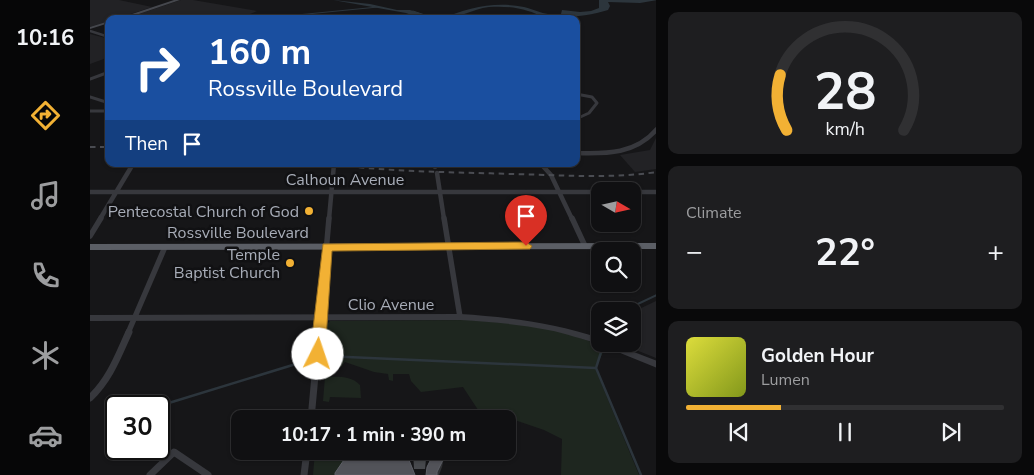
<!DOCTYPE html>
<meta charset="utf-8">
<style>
body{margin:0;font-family:"Nunito Sans",sans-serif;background:#1e1e20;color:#f1f3f6;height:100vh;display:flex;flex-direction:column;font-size:19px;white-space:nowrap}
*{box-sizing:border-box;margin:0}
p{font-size:16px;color:#9c9d9f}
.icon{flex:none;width:28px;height:28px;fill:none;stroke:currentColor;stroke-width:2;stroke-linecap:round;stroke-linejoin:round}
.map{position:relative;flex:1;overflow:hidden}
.panel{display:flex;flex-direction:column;gap:12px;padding:12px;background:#09090a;width:378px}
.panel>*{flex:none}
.top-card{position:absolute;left:15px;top:15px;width:475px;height:152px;border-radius:10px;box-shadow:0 1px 4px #0004,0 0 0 1px #303032;background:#1a4fa0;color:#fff;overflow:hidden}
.needle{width:32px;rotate:99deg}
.controls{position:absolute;left:501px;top:182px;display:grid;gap:10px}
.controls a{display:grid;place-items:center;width:50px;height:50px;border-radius:10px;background:#101012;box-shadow:0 1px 4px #0004,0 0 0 1px #303032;font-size:25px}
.speed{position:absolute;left:15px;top:395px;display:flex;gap:10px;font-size:25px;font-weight:700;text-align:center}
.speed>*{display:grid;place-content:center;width:65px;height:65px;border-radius:50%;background:#101012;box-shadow:0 1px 4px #0004,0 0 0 1px #303032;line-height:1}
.speed .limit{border:2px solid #111;border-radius:8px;background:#fff;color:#111}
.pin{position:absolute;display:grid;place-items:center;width:42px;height:42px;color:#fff;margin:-51px -21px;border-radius:50% 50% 50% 0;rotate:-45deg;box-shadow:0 0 5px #0007}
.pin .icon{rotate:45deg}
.me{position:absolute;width:55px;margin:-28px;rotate:4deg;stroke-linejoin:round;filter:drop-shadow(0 0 4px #0008)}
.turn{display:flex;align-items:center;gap:18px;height:105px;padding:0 20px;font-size:22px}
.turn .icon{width:65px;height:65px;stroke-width:2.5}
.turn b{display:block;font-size:35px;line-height:42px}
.then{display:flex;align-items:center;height:48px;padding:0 20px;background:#0003;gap:10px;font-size:19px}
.big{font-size:38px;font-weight:700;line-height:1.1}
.panel .widget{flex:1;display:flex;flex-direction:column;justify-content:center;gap:8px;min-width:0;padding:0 18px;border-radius:10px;background:#1e1e20}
.panel .dial{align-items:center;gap:0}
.dial svg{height:130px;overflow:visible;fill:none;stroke:#303032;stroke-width:7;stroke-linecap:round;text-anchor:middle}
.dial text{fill:#f1f3f6;stroke:none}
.song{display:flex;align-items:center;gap:15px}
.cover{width:60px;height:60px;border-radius:8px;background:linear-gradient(135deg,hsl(60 70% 55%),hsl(70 70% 35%))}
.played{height:5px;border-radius:2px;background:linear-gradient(90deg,#f2b134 30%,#303032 30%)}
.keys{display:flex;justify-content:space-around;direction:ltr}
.heat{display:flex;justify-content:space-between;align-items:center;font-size:28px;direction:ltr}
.trip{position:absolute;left:141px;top:410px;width:285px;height:50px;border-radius:10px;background:#101012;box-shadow:0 1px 4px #0004,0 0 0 1px #303032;font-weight:700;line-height:50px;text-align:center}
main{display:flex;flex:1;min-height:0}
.tabs{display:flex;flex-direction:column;width:90px;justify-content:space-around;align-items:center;background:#060607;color:#9c9d9f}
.tabs .icon{width:35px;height:35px}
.tabs .current{color:#f2b134}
.tabs b{font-size:22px;color:#f1f3f6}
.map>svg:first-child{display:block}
.built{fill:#222225}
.green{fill:#1e261f}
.water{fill:#2c353c}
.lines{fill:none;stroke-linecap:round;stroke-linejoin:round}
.stream-far2{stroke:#2c353c;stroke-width:1}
.stream-far1{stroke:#2c353c;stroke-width:2}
.stream{stroke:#2c353c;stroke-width:2.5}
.minor-far4{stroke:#37383d;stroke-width:2.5}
.minor-far3{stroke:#37383d;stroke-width:3}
.minor-far2{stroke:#37383d;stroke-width:4.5}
.minor-far1{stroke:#37383d;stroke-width:5.5}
.minor{stroke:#37383d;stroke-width:7}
.tertiary{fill:#37383d;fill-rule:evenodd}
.secondary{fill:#45474d;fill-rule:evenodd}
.trunk{fill:#5b5e65;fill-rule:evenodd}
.rail{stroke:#4a4c52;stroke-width:2;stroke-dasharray:5.5 4.5;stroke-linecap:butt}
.wall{fill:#47494d}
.shaded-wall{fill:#2f3033}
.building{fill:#525359;stroke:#5f6168}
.route{fill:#f2b134;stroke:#9d7322}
.poi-dot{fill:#f2b134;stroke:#111113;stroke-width:2}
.labels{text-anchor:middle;stroke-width:5;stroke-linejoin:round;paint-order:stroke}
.street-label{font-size:16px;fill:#a8adb8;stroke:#111113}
.poi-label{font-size:16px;fill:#a8adb8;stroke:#111113;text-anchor:end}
</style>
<main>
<nav class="tabs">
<b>10:16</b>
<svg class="icon current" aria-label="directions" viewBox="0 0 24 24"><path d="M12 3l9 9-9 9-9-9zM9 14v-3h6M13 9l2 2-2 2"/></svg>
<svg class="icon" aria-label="music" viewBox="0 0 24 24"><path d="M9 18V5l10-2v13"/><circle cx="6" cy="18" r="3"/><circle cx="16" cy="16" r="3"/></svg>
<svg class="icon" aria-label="phone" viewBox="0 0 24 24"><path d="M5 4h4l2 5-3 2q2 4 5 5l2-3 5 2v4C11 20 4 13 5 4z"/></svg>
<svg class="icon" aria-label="climate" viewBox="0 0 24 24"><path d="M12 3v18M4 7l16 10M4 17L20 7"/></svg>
<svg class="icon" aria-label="car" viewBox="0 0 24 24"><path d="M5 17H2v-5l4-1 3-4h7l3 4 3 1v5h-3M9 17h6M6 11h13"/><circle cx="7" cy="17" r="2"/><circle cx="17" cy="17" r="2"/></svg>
</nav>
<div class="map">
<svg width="567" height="475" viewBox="0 0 567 475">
<rect width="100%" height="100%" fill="#161618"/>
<path class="built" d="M0 0H29L62 7 25 19H19V21L0 27Z
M91 0H103L167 11 148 19 128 16 116 19H34Z
M0 34 19 39V57L0 64Z
M566 138V169L545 172 530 155 560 150Z
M566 301V358L531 344H542L543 312Z"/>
<path class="green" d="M381 320 430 324 473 332 516 347 505 368 549 475H471L472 439 454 430 416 417 394 419 373 387 331 392 321 381 319 374H303V381L299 380 298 374 284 372 255 362 251 367H234L237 324 240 321Z
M235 377C247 377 260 375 270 385L271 398 240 397 239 402 233 401Z
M225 451H270L249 475H223Z"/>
<path class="water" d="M243 0 280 4 307 10H320L348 19H332L316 13Z
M509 0H567L550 3 518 2 520 6 518 10C499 16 473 19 453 16 447 15 443 12 438 11 426 7 412 6 399 7 382 9 368 19 351 19 378 8 404 1 434 7 446 10 458 17 471 14L472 10 490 12 501 11 509 8Z"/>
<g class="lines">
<path class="stream-far2" d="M323 11 347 19
M128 19H138
M149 19 166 15H207L288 7"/>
<path class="stream-far1" d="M533 311 567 295"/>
<path class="stream" d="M512 349 506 368 551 475
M235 356 506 368
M21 402 69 406 219 360"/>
<path class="minor-far4" d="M0 31 19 37"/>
<path class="minor-far3" d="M0 79 19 72
M486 94 502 97 507 103 499 113 486 119
M0 97 19 103
M0 111H19"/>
<path class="minor-far2" d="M486 153C517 154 546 154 567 129
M345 164V167
M451 164 461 175 482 219
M347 173 354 219
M0 192H510
M542 192H567
M10 219 43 164
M239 219 244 164"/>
<path class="minor-far1" d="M354 218 370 317
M482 218 495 246
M0 236 11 218
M38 333 75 247
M229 333 239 218"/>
<path class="minor" d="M0 398C20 379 28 356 39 332
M221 419 229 332
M60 475 84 452 118 475
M214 475 217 451"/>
<path class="tertiary" d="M370 314C419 317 463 323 510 338V344C493 340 476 333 458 330 429 324 400 322 370 320L0 321V315Z
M512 344H523L567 361V368L513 346Z"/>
<path class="secondary" d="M84 0H90L34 19H27Z
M19 21V23L0 29V27Z"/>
<path class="trunk" d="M567 243V249L0 250V244Z"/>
<path class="rail" d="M0 147H19
M239 164C300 172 361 172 422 174 471 175 519 179 567 172"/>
</g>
<path class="wall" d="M323 451H335L336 459 335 469H324Z"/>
<path class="shaded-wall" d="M354 458 352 467 349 475H347V472Z"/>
<path class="building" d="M271 412 310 413V419H271Z
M265 451H305L313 455 319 460 325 475H245V473L258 454Z
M324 451H335L336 459 325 460Z
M344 453 354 458 347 472V475H336L337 467Z"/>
<path class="route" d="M436 242 442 246 440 249 242 251 235 354 233 358 228 359 222 358 220 354 233 244Z"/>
<g class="poi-dot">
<circle cx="219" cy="211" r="5"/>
<circle cx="200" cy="263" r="5"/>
</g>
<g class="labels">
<g class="street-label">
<text x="255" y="185">Calhoun Avenue</text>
<text x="148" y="238">Rossville Boulevard</text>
<text x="301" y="310">Clio Avenue</text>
</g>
<g class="poi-label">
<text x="209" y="217">Pentecostal Church of God</text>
<text x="190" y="260">Temple<tspan x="190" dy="18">Baptist Church</tspan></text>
</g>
</g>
</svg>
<div class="controls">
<a><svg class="needle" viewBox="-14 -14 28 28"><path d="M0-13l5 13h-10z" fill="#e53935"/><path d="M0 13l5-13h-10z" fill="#9c9d9f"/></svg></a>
<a><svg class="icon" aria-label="search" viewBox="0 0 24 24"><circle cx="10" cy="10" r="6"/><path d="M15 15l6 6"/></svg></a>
<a><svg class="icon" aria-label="layers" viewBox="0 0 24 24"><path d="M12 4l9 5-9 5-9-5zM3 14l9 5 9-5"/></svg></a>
</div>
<div class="speed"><div class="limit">30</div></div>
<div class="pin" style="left:436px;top:246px;background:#d93025"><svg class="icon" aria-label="arrive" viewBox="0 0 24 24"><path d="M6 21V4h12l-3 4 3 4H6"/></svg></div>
<svg class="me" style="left:228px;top:354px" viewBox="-20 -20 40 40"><circle r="19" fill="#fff"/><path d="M0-13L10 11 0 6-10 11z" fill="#f2b134"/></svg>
<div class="trip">10:17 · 1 min · 390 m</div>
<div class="top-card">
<div class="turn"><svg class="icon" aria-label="right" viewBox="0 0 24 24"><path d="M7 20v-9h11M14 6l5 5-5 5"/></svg><div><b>160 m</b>Rossville Boulevard</div></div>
<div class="then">Then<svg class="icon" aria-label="arrive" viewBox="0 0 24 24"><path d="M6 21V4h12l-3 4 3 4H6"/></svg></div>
</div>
</div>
<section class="panel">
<div class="widget dial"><svg viewBox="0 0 100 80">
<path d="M14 69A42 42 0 1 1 86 69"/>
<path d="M14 69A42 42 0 0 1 10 35" stroke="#f2b134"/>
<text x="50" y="56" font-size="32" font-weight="700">28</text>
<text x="50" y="72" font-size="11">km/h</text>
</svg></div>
<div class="widget"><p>Climate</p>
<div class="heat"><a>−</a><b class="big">22°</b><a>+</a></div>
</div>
<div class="widget">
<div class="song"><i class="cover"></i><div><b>Golden Hour</b><p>Lumen</p></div></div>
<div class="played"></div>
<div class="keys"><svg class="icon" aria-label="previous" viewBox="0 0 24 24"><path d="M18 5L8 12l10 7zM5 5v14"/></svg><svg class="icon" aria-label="pause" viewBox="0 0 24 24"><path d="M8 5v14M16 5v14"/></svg><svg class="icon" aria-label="next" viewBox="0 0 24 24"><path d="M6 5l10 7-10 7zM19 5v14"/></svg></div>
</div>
</section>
</main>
